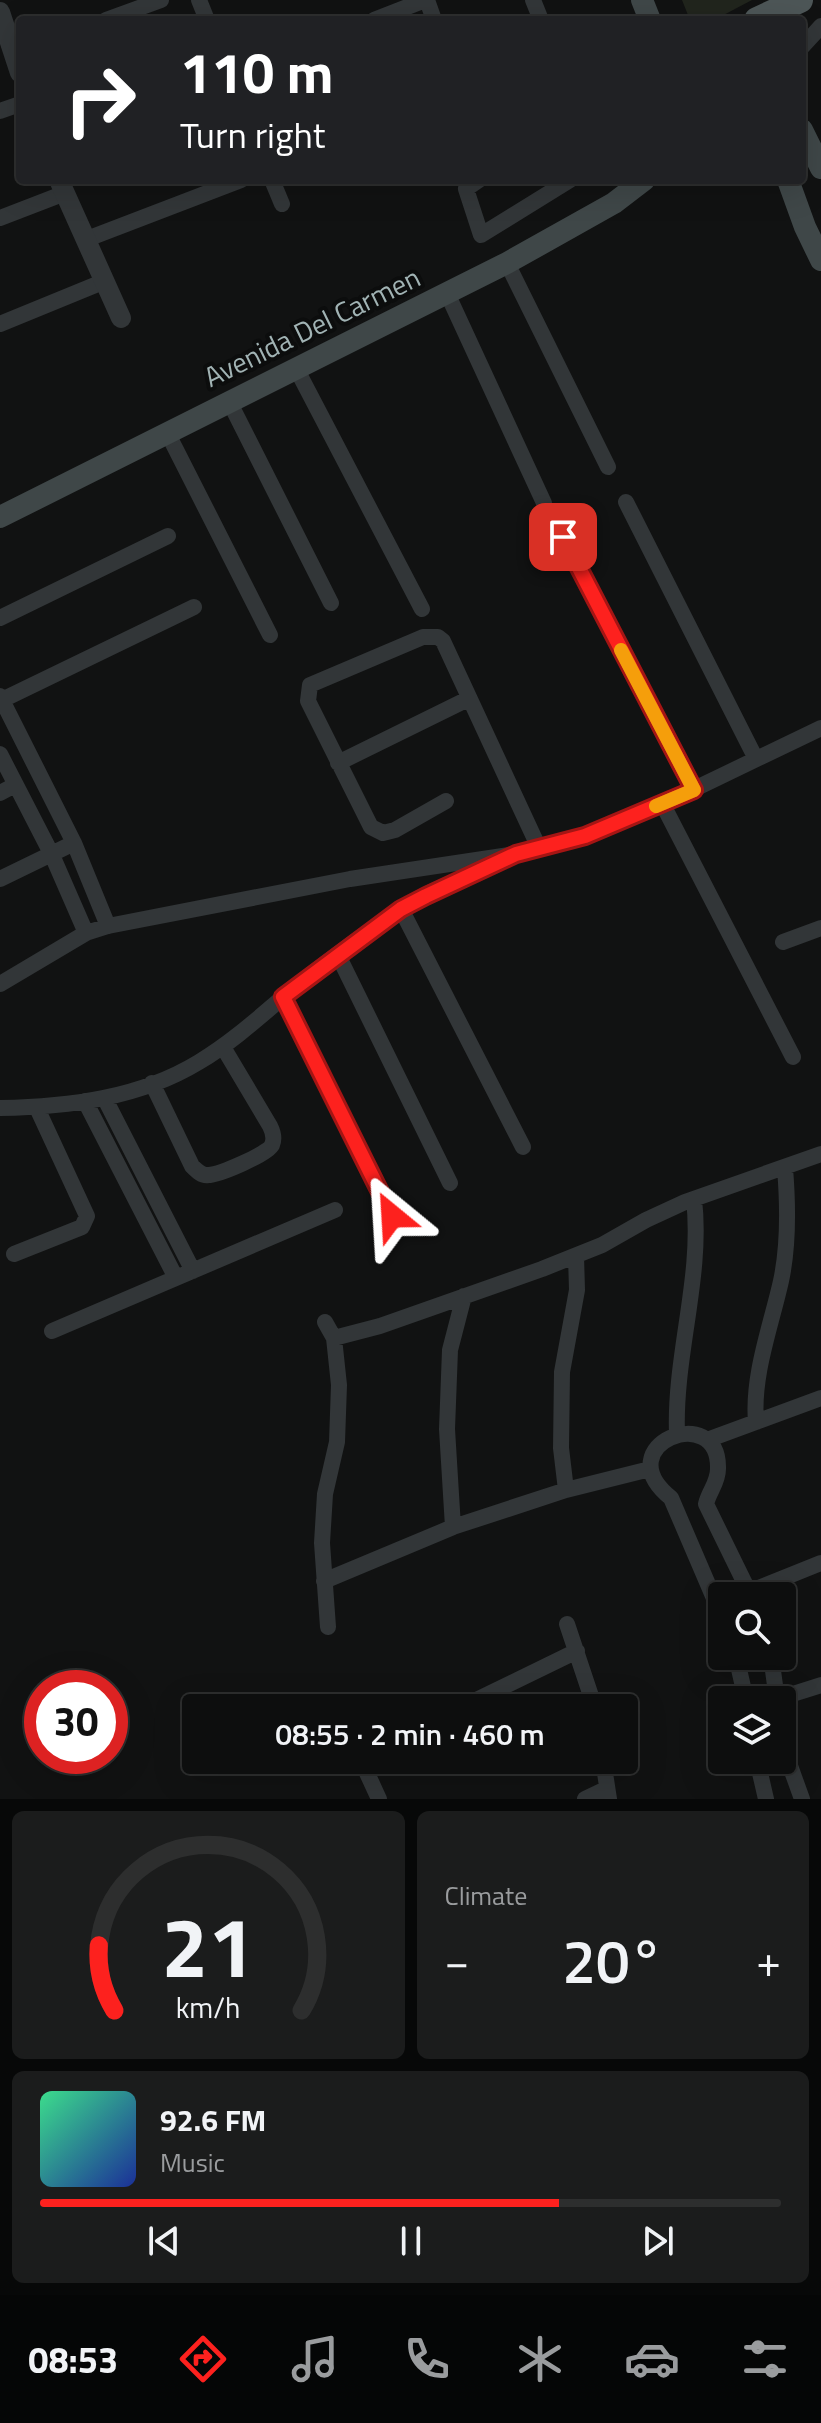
<!DOCTYPE html>
<meta charset="utf-8">
<style>
body{margin:0;font-family:"Titillium Web",sans-serif;background:#1b1c1c;color:#f1f3f6;height:100vh;display:flex;flex-direction:column;font-size:30px;white-space:nowrap}
*{box-sizing:border-box;margin:0}
p{font-size:26px;color:#9a9c9e}
.icon{flex:none;width:44px;height:44px;fill:none;stroke:currentColor;stroke-width:2;stroke-linecap:round;stroke-linejoin:round}
.map{position:relative;height:1799px;overflow:hidden}
.side{display:flex;flex-direction:column;gap:12px;padding:12px;background:#070808;flex:1}
.side>*{flex:none}
.hud{position:absolute;left:16px;top:16px;width:790px;height:168px;border-radius:8px;box-shadow:0 8px 32px #0002,0 0 0 2px #2d2e2e;background:#202124;color:#fff;overflow:hidden}
.buttons{position:absolute;left:708px;top:1582px;display:grid;gap:16px}
.buttons a{display:grid;place-items:center;width:88px;height:88px;border-radius:8px;background:#0d0e0e;box-shadow:0 8px 32px #0002,0 0 0 2px #2d2e2e;font-size:40px}
.speed{position:absolute;left:24px;top:1670px;display:flex;gap:16px;font-size:40px;font-weight:700;text-align:center}
.speed>*{display:grid;place-content:center;width:104px;height:104px;border-radius:50%;background:#0d0e0e;box-shadow:0 8px 32px #0002,0 0 0 2px #2d2e2e;line-height:1}
.speed .limit{border:12px solid #d22;background:#fff;color:#111}
.pin{position:absolute;display:grid;place-items:center;width:68px;height:68px;color:#fff;margin:-34px;border-radius:16px;box-shadow:0 4px 12px #0006}
.me{position:absolute;width:88px;margin:-44px;rotate:333deg;stroke-linejoin:round;filter:drop-shadow(0 0 6px #0008)}
.turn{display:flex;align-items:center;gap:28px;height:168px;padding:0 32px;font-size:36px}
.turn .icon{width:104px;height:104px;stroke-width:2.5}
.turn b{display:block;font-size:56px;line-height:68px}
.big{font-size:60px;font-weight:600;line-height:1.1}
.side .tile{flex:1;display:flex;flex-direction:column;justify-content:center;gap:12px;min-width:0;padding:0 28px;border-radius:12px;background:#1b1c1c}
.side .dial{align-items:center;gap:0}
.dial svg{height:208px;overflow:visible;fill:none;stroke:#2d2e2e;stroke-width:7;stroke-linecap:round;text-anchor:middle}
.dial text{fill:#f1f3f6;stroke:none}
.song{display:flex;align-items:center;gap:24px}
.cover{width:96px;height:96px;border-radius:12px;background:linear-gradient(135deg,hsl(150 70% 55%),hsl(230 70% 35%))}
.played{height:8px;border-radius:4px;background:linear-gradient(90deg,#fd211e 70%,#2d2e2e 70%)}
.keys{display:flex;justify-content:space-around;direction:ltr}
.heat{display:flex;justify-content:space-between;align-items:center;font-size:44px;direction:ltr}
.side .tiles{flex:1;display:grid;gap:12px;grid-template-columns:1fr 1fr}
.tile:last-child{grid-column:span 2}
.trip{position:absolute;left:182px;top:1694px;width:456px;height:80px;border-radius:8px;background:#0d0e0e;box-shadow:0 8px 32px #0002,0 0 0 2px #2d2e2e;font-weight:600;line-height:80px;text-align:center}
.tab-bar{display:flex;height:128px;justify-content:space-around;align-items:center;background:#050606;color:#9a9c9e}
.tab-bar .icon{width:56px;height:56px}
.tab-bar .active{color:#fd211e}
.tab-bar b{font-size:36px;color:#f1f3f6}
.map>svg:first-child{display:block}
.green{fill:#21251d}
.lines{fill:none;stroke-linecap:round;stroke-linejoin:round}
.minor{stroke:#323638;stroke-width:16}
.tertiary{stroke:#323638;stroke-width:20}
.secondary{stroke:#3f4748;stroke-width:22}
.primary{stroke:#4d5657;stroke-width:26}
.route-casing{stroke:#a41514;stroke-width:20}
.route{stroke:#fd211e;stroke-width:14}
.slow{stroke:#f59e0b;stroke-width:14}
.labels{text-anchor:middle;stroke-width:8;stroke-linejoin:round;paint-order:stroke}
.street-label{font-size:28px;fill:#a1b3b4;stroke:#0c0d0d}
</style>
<div class="map">
<svg width="821" height="1799" viewBox="0 0 821 1799">
<rect width="100%" height="100%" fill="#111212"/>
<path class="green" d="M682 0H752L714 20H690Z"/>
<g class="lines">
<path class="minor" d="M199 0 207 20
M427 0 434 20
M533 0 541 20
M106 20 161 0
M374 20 425 0
M802 47 821 26
M0 111 20 104
M272 180 282 204
M479 180 466 189 481 235 570 180
M0 218 65 193
M87 239 241 180
M507 263 608 467
M447 293 544 503
M0 324 105 281
M296 368 422 609
M229 401 331 603
M167 432 270 635
M626 502 756 759
M563 537 694 790
M0 618 168 536
M0 696 74 843 108 926
M2 700 194 607
M0 754 52 855 86 933
M338 763 468 699
M0 793 15 785
M446 801 395 830 383 833 371 827 308 701 310 685 423 637H438L443 641 539 848
M662 803 793 1057
M0 879 74 843
M401 909 523 1147
M783 942 821 928
M338 955 450 1183
M0 984 86 933 108 926 350 879 516 854 585 836 684 794 821 728
M283 997 392 1216
M152 1083 192 1166C197 1171 202 1176 208 1175 219 1175 268 1154 272 1145 275 1138 273 1132 270 1126L223 1047
M105 1099 193 1271
M85 1101 176 1278
M0 1108C68 1107 140 1098 199 1062 234 1041 264 1013 295 987 328 960 363 935 398 911 427 891 464 878 496 863
M14 1254 82 1227 87 1216 37 1108
M325 1322 334 1338 339 1385 337 1442 325 1494 322 1543 328 1627
M52 1331 335 1210
M334 1338 380 1326 542 1269 602 1245 646 1220 685 1202 821 1154
M756 1422C752 1375 771 1326 781 1281 789 1244 788 1205 785 1168
M677 1434C674 1355 703 1277 694 1199
M707 1440 821 1398
M566 1490 561 1448 562 1372 577 1290 576 1256
M453 1527 447 1429 450 1350 464 1296
M324 1581 453 1527 566 1490 650 1469
M741 1595 821 1563
M722 1617 671 1498C605 1445 720 1400 718 1469 718 1483 709 1491 706 1504L751 1596
M567 1624 595 1708
M736 1656 746 1700
M771 1656 777 1700
M777 1699 821 1685
M460 1708 577 1651
M782 1728 789 1763 802 1799
M361 1760 379 1799
M603 1760 609 1799
M757 1760 766 1799
M585 1799 606 1789"/>
<path class="tertiary" d="M0 12 20 73
M59 180 121 318"/>
<path class="secondary" d="M642 0 650 20
M802 130 821 168
M788 180 805 227 821 260
M0 517 507 263 614 203 644 180"/>
<path class="primary" d="M757 20 800 0"/>
</g>
<g class="lines">
<g class="route-casing">
<path id="route" d="M392 1216 283 997 401 909 426 896 516 854 585 836 694 790 563 537"/>
</g>
<use href="#route" class="route"/>
<path class="slow" d="M621 650 694 790 656 806"/>
</g>
<g class="labels">
<g class="street-label">
<text transform="translate(312 327) rotate(-26)" y="10">Avenida Del Carmen</text>
</g>
</g>
</svg>
<div class="buttons">
<a><svg class="icon" aria-label="search" viewBox="0 0 24 24"><circle cx="10" cy="10" r="6"/><path d="M15 15l6 6"/></svg></a>
<a><svg class="icon" aria-label="layers" viewBox="0 0 24 24"><path d="M12 4l9 5-9 5-9-5zM3 14l9 5 9-5"/></svg></a>
</div>
<div class="speed"><div class="limit">30</div></div>
<div class="pin" style="left:563px;top:537px;background:#d93025"><svg class="icon" aria-label="arrive" viewBox="0 0 24 24"><path d="M6 21V4h12l-3 4 3 4H6"/></svg></div>
<svg class="me" style="left:392px;top:1216px" viewBox="-20 -20 40 40"><path d="M0-17L14 15 0 8-14 15z" fill="#fd211e" stroke="#fff" stroke-width="4"/></svg>
<div class="trip">08:55 · 2 min · 460 m</div>
<div class="hud">
<div class="turn"><svg class="icon" aria-label="right" viewBox="0 0 24 24"><path d="M7 20v-9h11M14 6l5 5-5 5"/></svg><div><b>110 m</b>Turn right</div></div>
</div>
</div>
<section class="side">
<div class="tiles">
<div class="tile dial"><svg viewBox="0 0 100 80">
<path d="M14 69A42 42 0 1 1 86 69"/>
<path d="M14 69A42 42 0 0 1 8 44" stroke="#fd211e"/>
<text x="50" y="56" font-size="32" font-weight="700">21</text>
<text x="50" y="72" font-size="11">km/h</text>
</svg></div>
<div class="tile"><p>Climate</p>
<div class="heat"><a>−</a><b class="big">20°</b><a>+</a></div>
</div>
<div class="tile">
<div class="song"><i class="cover"></i><div><b>92.6 FM</b><p>Music</p></div></div>
<div class="played"></div>
<div class="keys"><svg class="icon" aria-label="previous" viewBox="0 0 24 24"><path d="M18 5L8 12l10 7zM5 5v14"/></svg><svg class="icon" aria-label="pause" viewBox="0 0 24 24"><path d="M8 5v14M16 5v14"/></svg><svg class="icon" aria-label="next" viewBox="0 0 24 24"><path d="M6 5l10 7-10 7zM19 5v14"/></svg></div>
</div>
</div>
</section>
<nav class="tab-bar">
<b>08:53</b>
<svg class="icon active" aria-label="directions" viewBox="0 0 24 24"><path d="M12 3l9 9-9 9-9-9zM9 14v-3h6M13 9l2 2-2 2"/></svg>
<svg class="icon" aria-label="music" viewBox="0 0 24 24"><path d="M9 18V5l10-2v13"/><circle cx="6" cy="18" r="3"/><circle cx="16" cy="16" r="3"/></svg>
<svg class="icon" aria-label="phone" viewBox="0 0 24 24"><path d="M5 4h4l2 5-3 2q2 4 5 5l2-3 5 2v4C11 20 4 13 5 4z"/></svg>
<svg class="icon" aria-label="climate" viewBox="0 0 24 24"><path d="M12 3v18M4 7l16 10M4 17L20 7"/></svg>
<svg class="icon" aria-label="car" viewBox="0 0 24 24"><path d="M5 17H2v-5l4-1 3-4h7l3 4 3 1v5h-3M9 17h6M6 11h13"/><circle cx="7" cy="17" r="2"/><circle cx="17" cy="17" r="2"/></svg>
<svg class="icon" aria-label="filters" viewBox="0 0 24 24"><path d="M4 7h16M4 17h16"/><circle cx="9" cy="7" r="2"/><circle cx="15" cy="17" r="2"/></svg>
</nav>
